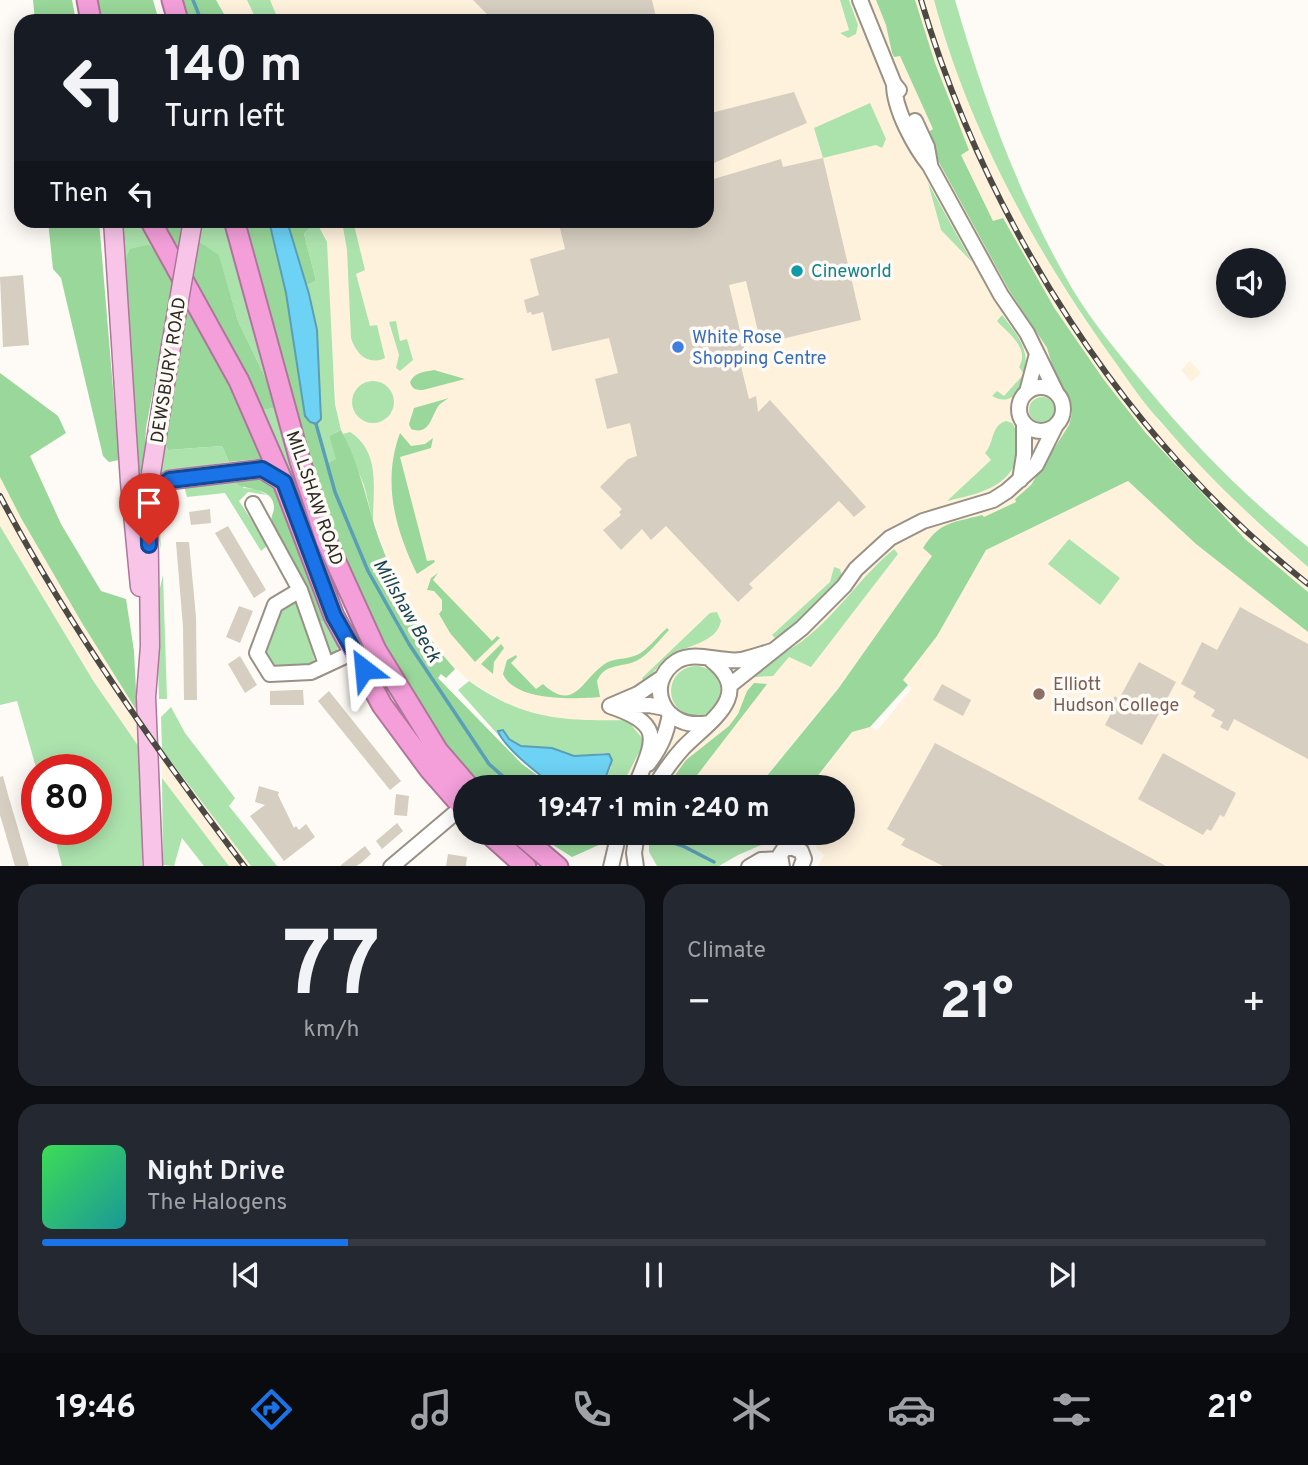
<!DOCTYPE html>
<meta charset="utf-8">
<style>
body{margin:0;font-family:Overpass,sans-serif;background:#242831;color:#f1f3f6;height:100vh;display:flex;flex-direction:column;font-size:26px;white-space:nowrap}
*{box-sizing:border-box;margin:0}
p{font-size:23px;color:#9ea1a6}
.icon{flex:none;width:38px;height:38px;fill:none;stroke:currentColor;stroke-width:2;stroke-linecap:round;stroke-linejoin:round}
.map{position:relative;height:866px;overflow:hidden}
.panel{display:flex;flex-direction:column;gap:18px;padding:18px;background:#0d0f14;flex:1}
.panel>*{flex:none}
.hud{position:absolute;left:14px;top:14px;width:700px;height:214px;border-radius:21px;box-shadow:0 4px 18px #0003;background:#171b24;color:#f1f3f6;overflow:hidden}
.controls{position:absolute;left:1216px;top:248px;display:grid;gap:14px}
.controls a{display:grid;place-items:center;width:70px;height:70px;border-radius:50%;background:#171b24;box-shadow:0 4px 18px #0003;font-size:35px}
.speed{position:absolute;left:21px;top:754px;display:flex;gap:14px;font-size:35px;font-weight:700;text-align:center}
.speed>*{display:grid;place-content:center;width:91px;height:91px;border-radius:50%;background:#171b24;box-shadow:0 4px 18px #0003;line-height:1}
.speed .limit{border:10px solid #d22;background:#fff;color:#111}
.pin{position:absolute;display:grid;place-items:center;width:60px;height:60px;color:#fff;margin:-72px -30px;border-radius:50% 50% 50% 0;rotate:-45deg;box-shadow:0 0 7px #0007}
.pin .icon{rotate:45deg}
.me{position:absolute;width:77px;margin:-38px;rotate:331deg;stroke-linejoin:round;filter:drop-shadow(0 0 5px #0008)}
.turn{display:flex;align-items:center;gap:24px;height:147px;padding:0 35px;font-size:32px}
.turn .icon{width:91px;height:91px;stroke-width:2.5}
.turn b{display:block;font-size:49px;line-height:60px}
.then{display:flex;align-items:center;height:66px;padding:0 35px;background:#0003;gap:14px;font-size:26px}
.big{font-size:52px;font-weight:700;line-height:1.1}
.panel .tile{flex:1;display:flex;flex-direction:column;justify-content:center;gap:10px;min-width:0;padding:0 24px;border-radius:21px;background:#242831}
.panel .dial{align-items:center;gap:0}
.dial b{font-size:91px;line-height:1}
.song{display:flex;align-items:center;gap:21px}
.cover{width:84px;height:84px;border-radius:10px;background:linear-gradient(135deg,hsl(130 70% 55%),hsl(180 70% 35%))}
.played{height:7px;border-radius:4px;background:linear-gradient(90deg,#1a73e8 25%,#363941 25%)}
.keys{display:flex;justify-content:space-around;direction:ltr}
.heat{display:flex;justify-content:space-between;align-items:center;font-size:38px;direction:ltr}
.panel .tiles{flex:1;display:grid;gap:18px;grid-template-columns:1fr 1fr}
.tile:last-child{grid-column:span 2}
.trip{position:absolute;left:453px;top:775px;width:402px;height:70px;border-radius:35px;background:#171b24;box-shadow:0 4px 18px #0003;font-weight:700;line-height:70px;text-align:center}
.tab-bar{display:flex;height:112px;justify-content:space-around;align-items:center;background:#090b0e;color:#9ea1a6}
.tab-bar .icon{width:49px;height:49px}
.tab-bar .on{color:#1a73e8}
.tab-bar b{font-size:32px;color:#f1f3f6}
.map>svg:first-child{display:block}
.built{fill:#fff2dd}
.green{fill:#ace3ad}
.forest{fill:#99d79a}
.water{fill:#6ed2f5;stroke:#5a9fb6;stroke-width:2}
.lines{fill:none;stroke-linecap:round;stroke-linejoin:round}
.stream{stroke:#5a9fb6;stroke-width:3.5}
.building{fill:#d6cec0}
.minor-casing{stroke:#999185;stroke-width:18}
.major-casing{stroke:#ae769a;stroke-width:21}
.highway-casing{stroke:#ae769a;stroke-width:23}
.minor{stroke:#fff;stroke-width:14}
.major{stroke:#f8c5e9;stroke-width:18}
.highway{stroke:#f49fda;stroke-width:19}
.rail-casing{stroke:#4c4843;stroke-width:6}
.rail{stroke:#fefaf5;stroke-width:3.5;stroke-dasharray:10;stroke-linecap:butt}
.major-bridge-casing{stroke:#ae769a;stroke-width:21;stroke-linecap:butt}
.major-bridge{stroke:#f8c5e9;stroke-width:18}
.route-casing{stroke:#114b97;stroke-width:18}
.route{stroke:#1a73e8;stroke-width:12}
.culture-dot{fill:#0f9aa8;stroke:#fefaf5;stroke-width:2.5}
.shop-dot{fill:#3f7fe0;stroke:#fefaf5;stroke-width:2.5}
.education-dot{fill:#8d6e63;stroke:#fefaf5;stroke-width:2.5}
.labels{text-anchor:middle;stroke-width:7;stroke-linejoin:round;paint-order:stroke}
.culture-label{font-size:18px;fill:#0d838f;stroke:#fefaf5;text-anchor:start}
.shop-label{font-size:18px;fill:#366cbe;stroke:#fefaf5;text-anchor:start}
.street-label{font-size:18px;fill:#2d2924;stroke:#fefaf5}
.education-label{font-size:18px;fill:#785e54;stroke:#fefaf5;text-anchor:start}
.water-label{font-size:19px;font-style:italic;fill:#1a4655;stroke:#fefaf5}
</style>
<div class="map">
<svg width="1308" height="867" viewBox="0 0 1308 867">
<rect width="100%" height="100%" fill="#fefaf5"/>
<path class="built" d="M216 0H876L886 25 892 53 900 55 933 129 924 135 1047 348 1055 375 1071 402 1072 414 1069 425 1044 467 1031 485 1015 499 1016 502 924 548 933 555 838 689 757 787H621L643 745 628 720 575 721 542 717 515 708 469 681 447 660 418 617 387 558 346 440 337 419 324 234 315 221 707 220V21H228Z
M915 0H934L940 24 966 93 1000 171 1043 252 1079 312 1159 421 1258 524 1308 567V592L1245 539 1145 432 1104 380 1055 309 1003 218 993 222 960 154 969 150 935 63Z
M1190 361 1201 373 1191 382 1181 370Z
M0 477 21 518 82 623 137 711 139 747 94 682 0 526Z
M1128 481 1196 544 1308 632V866H818L824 855 817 849 814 833H844V788H809L852 732 870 727 877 731 912 688 902 680 937 636 986 550Z
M162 750 251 866H229L162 778Z"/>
<path class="green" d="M247 0H270L278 19 257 21Z
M840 0H849L858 25 856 34 848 38 840 33 849 30Z
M934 0H955C984 100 1020 200 1073 290 1093 323 1118 353 1143 383 1194 445 1245 497 1308 547V567C1256 522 1206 475 1161 422 1143 403 1128 380 1113 359 1037 254 967 126 934 0Z
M870 103 886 139 882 148 876 145 823 158 814 128Z
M928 183 972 262 941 230Z
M118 221H143L162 255 121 269Z
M200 221H223L266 379 238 321 219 256 198 241Z
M316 221 327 242 335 404 341 430 329 436 337 459 324 464 314 423 316 424 317 330 307 285 316 281 304 234Z
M342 221H353L365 270 356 274 370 326 377 325 385 358C368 366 356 354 351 338L347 250Z
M1002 315C1011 327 1022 339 1025 354 1029 374 1018 411 992 396L997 391 1004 396 1024 374 1019 367C1030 348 1009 334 997 321Z
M396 321 400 341 407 339 413 360 400 371 396 368 399 355 389 322Z
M352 402a21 21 0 1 1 42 0a21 21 0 1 1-42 0Z
M1029 410a13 13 0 1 1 26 0a13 13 0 1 1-26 0Z
M274 408 293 475 294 482 290 476 263 410Z
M1006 421 1012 423C1019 433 1021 443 1018 455 1010 488 977 494 947 501L991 460 985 453C995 442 990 426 1006 421Z
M350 432C381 452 373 489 373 521L364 485 343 434Z
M161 437 168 450 222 446 229 462 173 471 158 479Z
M243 475V488L256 489 267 495 248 492 239 501 268 545 261 551 225 493 187 497 184 486Z
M175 487 178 498 165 501 159 508 161 550C156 522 151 508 175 487Z
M0 526 94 682 139 747 143 802 142 866H62L53 830H96V770L37 771 17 701 0 705Z
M1069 539 1120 578 1100 605 1048 564Z
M894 549 898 554 811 667 789 657 773 676 755 677C761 665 793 649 806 638 839 612 861 576 894 549Z
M834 567 840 569 842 576C821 600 802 622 775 638L772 635 830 582Z
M163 575 167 699H159L156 605Z
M294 600 301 603 315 662 314 665C303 666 284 672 276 667 256 657 267 627 276 613 280 607 288 604 294 600Z
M717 612 721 621C717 644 684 645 668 657 659 664 653 674 644 682L642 678 710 613Z
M330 619 340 640 336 654 332 655 326 650 319 622Z
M671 691a25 25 0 1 1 50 0a25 25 0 1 1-50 0Z
M469 681C524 720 563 721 628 720L634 723 632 726 642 738 643 745 621 787H602L611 767V757L605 753 574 756 552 748 521 746 498 731 501 738 458 690Z
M171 707 185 733 235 798 229 806 277 866H251L162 750 161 717Z
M162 778 229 866H204L182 838 174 866 163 865Z
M649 833H779L766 843 738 855 719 866H657L649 852Z"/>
<path class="forest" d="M33 0H72L76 21H35Z
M96 0H153L159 21H98Z
M180 0H216L228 21H187Z
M876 0H915L935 63 969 150 961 155 993 221 1003 218 1055 309 1104 380 1145 432 1245 539 1308 592V632L1196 544 1128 481 986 550 937 636 903 680 908 685 870 727 852 732 809 787 757 788 838 689 932 556 923 548C940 521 953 523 982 515L984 517 1016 502 1015 499 1031 485 1069 425 1072 414 1071 402 1055 375 1047 348 1009 290 924 135 933 129 900 56 894 57 892 53 886 25Z
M48 221H99L119 460 109 462 103 456 61 278 53 269Z
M159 221H184L179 255Z
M242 221H269L286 293 305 416 314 423 325 464 336 459 329 436 341 430C358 461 365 494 375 527 391 577 420 630 455 669L446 678 441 674 438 678 522 764 553 787H485C338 640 295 415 242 221Z
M287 221H316L304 234 316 281 307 285Z
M198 241 219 255 238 321 266 379 274 408 263 410 248 377 192 277Z
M148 245 162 255 174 278 146 428 144 471 137 472 121 269 130 249Z
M187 300 268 458 229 462 222 446 168 450 161 437Z
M434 370 465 379 423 390C415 390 412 389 410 382 415 372 424 372 434 370Z
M0 373 58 416 66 433 30 456 61 524 101 591 126 599 134 651 137 711 82 623 21 518 0 477Z
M449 398C447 399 441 403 439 405 431 416 430 436 411 429L409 424 414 408Z
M400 433 411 446 425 444 433 438 431 448 400 457 427 561 434 560 435 562 417 574C395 529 382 482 400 433Z
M252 475 272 481 330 619 319 622 309 592 272 524C270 516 274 514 274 507 273 487 248 491 237 484L236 478Z
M438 573 433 580 492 641 497 636 500 638 475 662 450 633 439 614 442 610V600L434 591 427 590 431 578Z
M667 628 669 630C660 639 648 656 636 661 620 668 605 663 597 681L600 697C575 699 515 702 503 674L507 660 516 655 517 657 511 663 536 689 543 684C576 715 583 675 608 662 617 658 630 659 639 654 649 648 658 636 667 628Z
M501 644 504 648 494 662 493 674 481 664Z
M754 683 767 684 691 783 694 787H686L671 781 686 760 729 726 738 714 747 691Z
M534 833H606L601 844 572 857Z"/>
<path class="water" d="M269 221H287L309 294 317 330 321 419 316 424 310 422 305 416 286 293Z
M503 730 509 739 521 746 552 748 574 756 609 754 612 760 602 787C590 788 569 791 558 786 543 780 503 746 498 731Z"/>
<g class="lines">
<path class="stream" d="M193 0 201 20
M316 424 335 492 368 571 409 644 489 764 516 788
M658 838 683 846 714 862"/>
</g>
<path class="building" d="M473 0H652L657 21H482L488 15Z
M794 92 807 123 707 166V114Z
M823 158 861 320 761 344 746 281 729 285 748 364 741 366 749 399 756 396 758 412 770 400 866 507 854 517 839 501 749 584 753 588 738 602 666 526 651 540 642 529 621 550 603 530 621 515 619 512 622 509 600 487 628 459 637 456 630 423 607 429 595 379 618 373 609 338 552 351 543 312 532 315 531 312 527 313 524 300 539 295 530 259 565 249 558 220H707V181L781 159 783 167Z
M23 275 29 345 3 347 0 277Z
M210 509 211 523 191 525 189 512Z
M228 526 266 590 254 598 215 533Z
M176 542H189L196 617 197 700H184L183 627Z
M239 606 253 611 240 643 226 637Z
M1240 607 1308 644V759L1234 719 1228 731 1220 727 1223 722 1211 716 1215 710 1193 697 1196 692 1181 684 1202 642 1217 650Z
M240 656 257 685 245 693 228 664Z
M1139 662 1176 682 1142 745 1105 725 1112 711 1108 708 1115 696 1119 699Z
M942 684 971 700 963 716 933 700Z
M295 690H303L304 705H270V691Z
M329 691 401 781 390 790 318 701Z
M935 743 1042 799 1166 866H943L901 845 905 839 887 829Z
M1163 753 1236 793 1224 817 1220 815 1211 831 1207 829 1203 835 1138 799Z
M3 776 9 798 29 866H15L0 815V777Z
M259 786 279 792 278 795 294 828 296 826 299 830 306 824 315 837 284 861 250 816 265 805 255 802Z
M396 794 409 796 407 816 394 815Z
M397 823 403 831 382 849 376 841Z
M365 846 371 854 361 863 356 866H340Z
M448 854 467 857 466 866H446Z"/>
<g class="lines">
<g class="minor-casing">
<path id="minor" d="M860 0 894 84 899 90
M894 84C894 109 914 146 930 166L1001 295 1027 333 1057 394
M915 121 927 147 930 164
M1019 409a22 22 0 1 1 44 0a22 22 0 1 1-44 0Z
M1027 392 1037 354
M1020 480 1024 455V423
M253 504 300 590 326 664
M300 590 275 605 257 653 270 674 311 672 354 652
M729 686 802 628 844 586 856 569 890 538 923 521 993 500 1007 491 1036 465 1056 425
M610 706C667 725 653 741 635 788
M610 706 638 694 663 677
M619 706 649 705 665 708
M708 723C663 732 643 683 677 661 696 650 720 663 741 660 751 658 762 654 772 651
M648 764C661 747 666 735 670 714
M654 788C663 773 672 760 683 748 708 722 756 695 711 660
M391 867 462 807
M611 867 619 833
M636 867 634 853 637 833
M749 867 761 860 779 859
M782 867 780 855 784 849 790 847 801 851 804 859 801 867"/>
</g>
<g class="major-casing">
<path id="major" d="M113 220 130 482 140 587
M148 495 170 480 262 469 283 482
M153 867 146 697 150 646 148 492 171 346"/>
</g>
<g class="highway-casing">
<path id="highway" d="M87 0 91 21
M172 0 178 21
M150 220 239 381 283 482 334 616 382 705 430 770 466 811
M234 220 300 461 326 540 376 650 438 751 470 788
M488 833 526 867
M518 833 558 867"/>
</g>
<use href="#minor" class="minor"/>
<use href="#major" class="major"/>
<use href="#highway" class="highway"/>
<g class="rail-casing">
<path id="rail" d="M921 0C987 223 1125 440 1308 584
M0 496C69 627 155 748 245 867"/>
</g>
<use href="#rail" class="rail"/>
<g class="major-bridge-casing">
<path id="major-bridge" d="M171 346 193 220"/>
</g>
<use href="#major-bridge" class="major-bridge"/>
</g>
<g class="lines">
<g class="route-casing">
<path id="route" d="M149 545 148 495 170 480 262 469 284 482 334 616 364 669"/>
</g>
<use href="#route" class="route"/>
</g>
<circle class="culture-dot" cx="797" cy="271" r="7"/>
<circle class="shop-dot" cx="678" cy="347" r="7"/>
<circle class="education-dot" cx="1039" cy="694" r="7"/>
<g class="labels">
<g class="culture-label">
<text x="811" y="277">Cineworld</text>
</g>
<g class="shop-label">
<text x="692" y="343">White Rose<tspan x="692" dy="21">Shopping Centre</tspan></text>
</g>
<g class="street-label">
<text transform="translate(168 370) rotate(-81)" y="6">DEWSBURY ROAD</text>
<text transform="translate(315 498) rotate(71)" y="6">MILLSHAW ROAD</text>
</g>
<g class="education-label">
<text x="1053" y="690">Elliott<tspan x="1053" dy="21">Hudson College</tspan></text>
</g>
<g class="water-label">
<text transform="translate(408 610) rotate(60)" y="7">Millshaw Beck</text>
</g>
</g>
</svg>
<div class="controls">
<a><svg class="icon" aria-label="sound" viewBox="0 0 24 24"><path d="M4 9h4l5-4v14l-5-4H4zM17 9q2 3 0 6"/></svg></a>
</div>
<div class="speed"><div class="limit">80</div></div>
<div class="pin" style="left:149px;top:545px;background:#d93025"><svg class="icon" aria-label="arrive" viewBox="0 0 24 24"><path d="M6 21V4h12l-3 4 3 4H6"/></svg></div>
<svg class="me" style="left:364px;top:669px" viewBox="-20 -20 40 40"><path d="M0-17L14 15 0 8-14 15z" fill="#1a73e8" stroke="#fff" stroke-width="4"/></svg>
<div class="trip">19:47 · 1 min · 240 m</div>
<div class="hud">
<div class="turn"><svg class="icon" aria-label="left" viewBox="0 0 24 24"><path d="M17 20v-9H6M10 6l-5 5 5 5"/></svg><div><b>140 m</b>Turn left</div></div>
<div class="then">Then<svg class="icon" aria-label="left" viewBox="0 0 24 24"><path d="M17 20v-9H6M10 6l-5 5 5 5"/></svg></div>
</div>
</div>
<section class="panel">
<div class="tiles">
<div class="tile dial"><b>77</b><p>km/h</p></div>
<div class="tile"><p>Climate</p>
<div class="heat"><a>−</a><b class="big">21°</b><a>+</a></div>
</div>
<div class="tile">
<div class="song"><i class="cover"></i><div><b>Night Drive</b><p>The Halogens</p></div></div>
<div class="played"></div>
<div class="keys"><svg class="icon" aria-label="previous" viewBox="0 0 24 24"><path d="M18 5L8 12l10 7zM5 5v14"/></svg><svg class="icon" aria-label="pause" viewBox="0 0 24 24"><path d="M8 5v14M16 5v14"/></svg><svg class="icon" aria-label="next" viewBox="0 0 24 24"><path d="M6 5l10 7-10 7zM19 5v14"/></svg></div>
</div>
</div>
</section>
<nav class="tab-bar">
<b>19:46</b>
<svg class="icon on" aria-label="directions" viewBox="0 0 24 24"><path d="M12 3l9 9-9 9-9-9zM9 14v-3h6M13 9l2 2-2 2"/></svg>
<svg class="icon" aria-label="music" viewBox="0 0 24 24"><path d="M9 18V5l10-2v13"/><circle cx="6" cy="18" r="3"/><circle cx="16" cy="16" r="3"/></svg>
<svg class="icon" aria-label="phone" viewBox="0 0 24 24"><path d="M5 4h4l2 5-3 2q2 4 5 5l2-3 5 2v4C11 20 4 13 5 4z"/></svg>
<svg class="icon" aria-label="climate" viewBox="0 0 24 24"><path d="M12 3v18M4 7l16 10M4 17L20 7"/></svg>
<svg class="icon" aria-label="car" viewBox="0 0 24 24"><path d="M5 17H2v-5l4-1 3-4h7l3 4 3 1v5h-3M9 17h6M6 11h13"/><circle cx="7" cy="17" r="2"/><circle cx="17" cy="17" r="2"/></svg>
<svg class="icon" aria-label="filters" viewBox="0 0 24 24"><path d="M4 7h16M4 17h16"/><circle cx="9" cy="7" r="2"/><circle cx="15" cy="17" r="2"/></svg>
<b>21°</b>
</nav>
